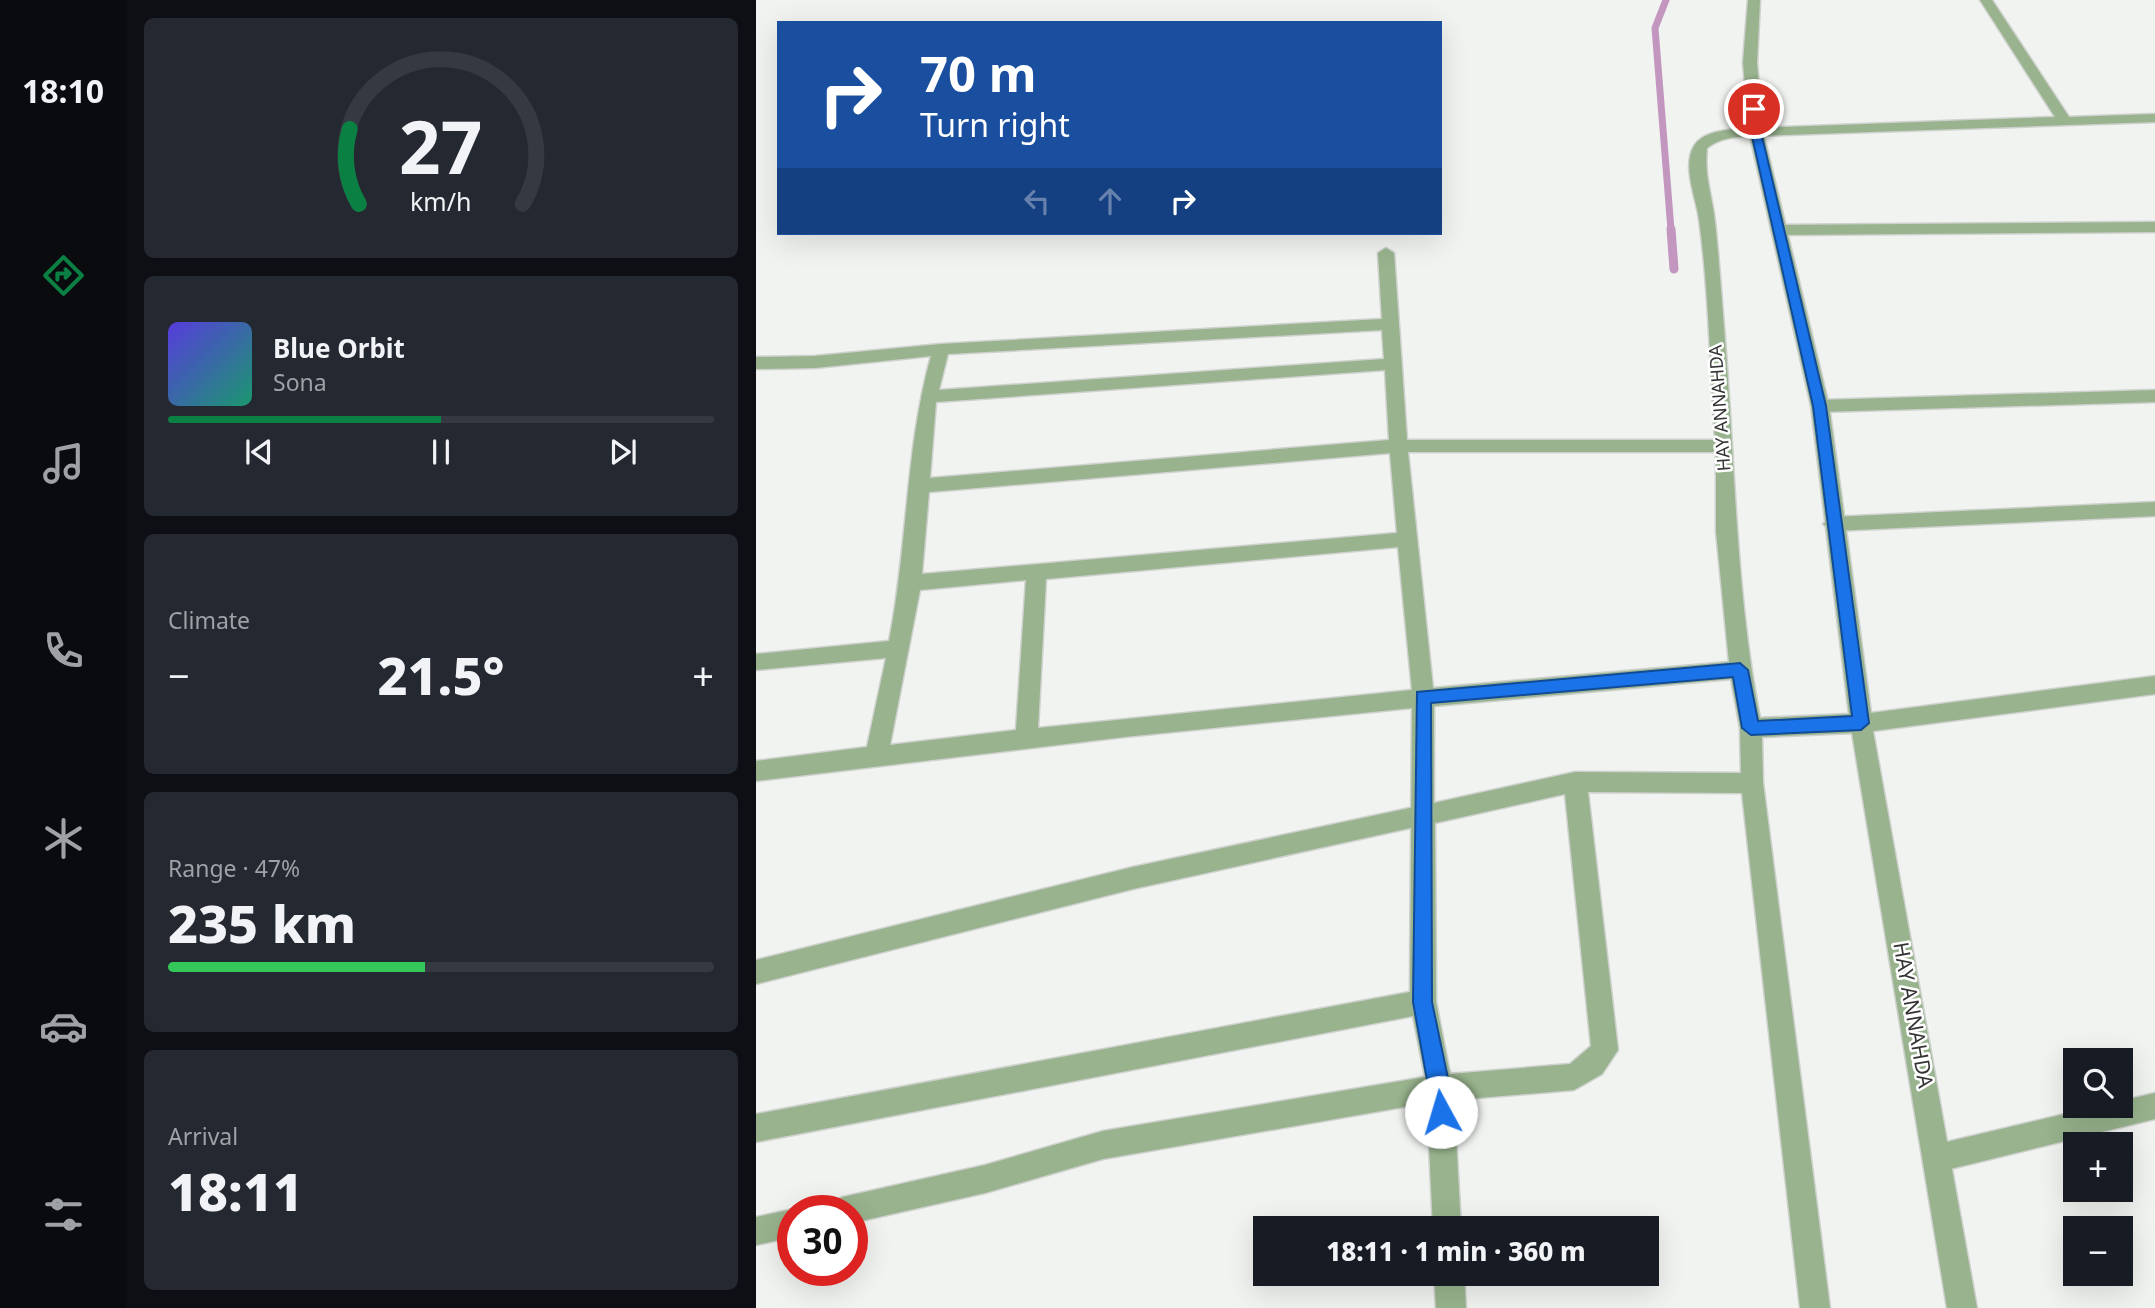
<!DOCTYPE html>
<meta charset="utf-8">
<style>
body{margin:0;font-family:"Noto Sans",sans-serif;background:#242831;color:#f1f3f6;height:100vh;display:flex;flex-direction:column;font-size:26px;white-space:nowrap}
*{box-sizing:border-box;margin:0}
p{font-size:23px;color:#9ea1a6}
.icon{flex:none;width:38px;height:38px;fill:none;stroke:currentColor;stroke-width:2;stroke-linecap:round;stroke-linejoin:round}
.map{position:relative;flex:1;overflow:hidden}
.drawer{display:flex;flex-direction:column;gap:18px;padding:18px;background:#0d0f14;width:630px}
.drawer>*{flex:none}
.guide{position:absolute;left:21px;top:21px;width:665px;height:214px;border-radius:0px;box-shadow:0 7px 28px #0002;background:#1a4fa0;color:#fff;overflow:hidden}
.buttons{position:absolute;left:1307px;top:1048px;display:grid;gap:14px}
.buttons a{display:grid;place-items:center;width:70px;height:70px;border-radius:0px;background:#171b24;box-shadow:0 7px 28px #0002;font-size:35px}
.speed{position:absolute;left:21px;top:1195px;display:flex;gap:14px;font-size:35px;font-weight:700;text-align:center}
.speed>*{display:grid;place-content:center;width:91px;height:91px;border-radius:50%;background:#171b24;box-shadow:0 7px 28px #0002;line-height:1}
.speed .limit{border:10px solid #d22;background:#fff;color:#111}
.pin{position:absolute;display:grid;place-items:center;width:60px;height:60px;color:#fff;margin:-30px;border:4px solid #fff;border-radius:50%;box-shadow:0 2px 7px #0007}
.me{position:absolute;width:77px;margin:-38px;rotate:354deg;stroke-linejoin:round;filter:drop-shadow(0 0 5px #0008)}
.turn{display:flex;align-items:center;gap:24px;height:147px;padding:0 28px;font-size:32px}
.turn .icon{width:91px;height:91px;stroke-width:2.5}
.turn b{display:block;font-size:49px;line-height:60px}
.lanes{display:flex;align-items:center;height:66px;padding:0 28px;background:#0003;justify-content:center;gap:35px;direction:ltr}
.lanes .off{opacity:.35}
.big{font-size:52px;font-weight:800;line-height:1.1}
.drawer .widget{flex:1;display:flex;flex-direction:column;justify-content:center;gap:10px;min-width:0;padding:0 24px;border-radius:10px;background:#242831}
.drawer .dial{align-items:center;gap:0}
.dial svg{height:182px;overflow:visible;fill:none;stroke:#363941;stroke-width:7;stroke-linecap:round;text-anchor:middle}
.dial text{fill:#f1f3f6;stroke:none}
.song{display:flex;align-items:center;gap:21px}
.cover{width:84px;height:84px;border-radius:10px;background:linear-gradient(135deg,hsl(250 70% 55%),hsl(160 70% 35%))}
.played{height:7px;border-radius:4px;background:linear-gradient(90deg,#0b8043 50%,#363941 50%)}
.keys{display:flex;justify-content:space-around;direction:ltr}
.heat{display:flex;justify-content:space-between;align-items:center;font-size:38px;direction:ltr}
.charge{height:10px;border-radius:5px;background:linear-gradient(90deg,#34c759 47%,#363941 0)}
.trip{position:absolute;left:497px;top:1216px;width:406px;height:70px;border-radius:0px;background:#171b24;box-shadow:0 7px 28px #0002;font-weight:800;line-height:70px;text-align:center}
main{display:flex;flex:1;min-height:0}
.tab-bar{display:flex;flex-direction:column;width:126px;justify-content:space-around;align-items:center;background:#090b0e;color:#9ea1a6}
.tab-bar .icon{width:49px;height:49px}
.tab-bar .current{color:#0b8043}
.tab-bar b{font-size:32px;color:#f1f3f6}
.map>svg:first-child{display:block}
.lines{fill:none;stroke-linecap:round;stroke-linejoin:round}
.stream-far1{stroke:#c396c0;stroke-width:7}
.stream{stroke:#c396c0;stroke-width:9}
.lane-casing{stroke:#ced1cd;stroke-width:3}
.street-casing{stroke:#ced1cd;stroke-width:3}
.lane{fill:#98b38d;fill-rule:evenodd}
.street{fill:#98b38d;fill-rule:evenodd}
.route{fill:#1a73e8;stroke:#114b97;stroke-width:2}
.labels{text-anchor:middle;stroke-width:5;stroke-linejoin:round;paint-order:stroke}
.street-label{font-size:18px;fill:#333433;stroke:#fff}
.near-street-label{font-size:21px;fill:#333433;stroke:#fff}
</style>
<main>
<nav class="tab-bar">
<b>18:10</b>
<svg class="icon current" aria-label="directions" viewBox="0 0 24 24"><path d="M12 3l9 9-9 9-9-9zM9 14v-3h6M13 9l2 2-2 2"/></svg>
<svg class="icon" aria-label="music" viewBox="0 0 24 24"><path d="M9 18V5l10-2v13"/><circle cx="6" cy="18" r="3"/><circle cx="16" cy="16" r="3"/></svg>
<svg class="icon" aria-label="phone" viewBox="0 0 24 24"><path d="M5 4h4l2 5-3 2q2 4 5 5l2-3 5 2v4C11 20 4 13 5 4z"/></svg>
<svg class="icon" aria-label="climate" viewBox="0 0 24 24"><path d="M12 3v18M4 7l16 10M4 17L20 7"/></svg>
<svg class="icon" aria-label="car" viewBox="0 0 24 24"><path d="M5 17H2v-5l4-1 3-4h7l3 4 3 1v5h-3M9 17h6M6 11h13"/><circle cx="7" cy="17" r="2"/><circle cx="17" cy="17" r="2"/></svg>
<svg class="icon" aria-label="filters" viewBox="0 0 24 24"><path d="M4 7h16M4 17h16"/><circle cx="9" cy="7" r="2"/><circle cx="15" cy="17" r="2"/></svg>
</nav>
<section class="drawer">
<div class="widget dial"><svg viewBox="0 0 100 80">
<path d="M14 69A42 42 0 1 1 86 69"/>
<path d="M14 69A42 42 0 0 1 10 36" stroke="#0b8043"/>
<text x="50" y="56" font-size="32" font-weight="700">27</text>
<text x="50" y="72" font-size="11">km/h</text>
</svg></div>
<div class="widget">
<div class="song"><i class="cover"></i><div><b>Blue Orbit</b><p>Sona</p></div></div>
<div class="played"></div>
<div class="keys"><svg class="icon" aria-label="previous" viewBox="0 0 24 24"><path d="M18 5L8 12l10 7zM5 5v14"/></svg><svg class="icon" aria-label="pause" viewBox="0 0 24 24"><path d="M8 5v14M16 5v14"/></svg><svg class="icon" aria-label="next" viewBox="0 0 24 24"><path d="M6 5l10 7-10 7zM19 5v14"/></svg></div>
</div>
<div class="widget"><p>Climate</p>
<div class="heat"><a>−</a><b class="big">21.5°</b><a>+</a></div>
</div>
<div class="widget"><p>Range · 47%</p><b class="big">235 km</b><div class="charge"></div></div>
<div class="widget"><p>Arrival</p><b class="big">18:11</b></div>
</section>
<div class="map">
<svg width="1399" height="1308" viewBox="0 0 1399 1308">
<rect width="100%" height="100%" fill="#f0f3ef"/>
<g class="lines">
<path class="stream-far1" d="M910 0 899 28 915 230"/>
<path class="stream" d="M915 229 918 269"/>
<g class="lane-casing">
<path id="lane" d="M1224 0H1236L1313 117 1399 114V122L1000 136 993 132 1000 128 1299 117Z
M1399 222V232L1023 235 1015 230 1023 225Z
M1399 390V402L1064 412 1055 406 1064 400Z
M1399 502V516L1077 531 1067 524 1077 517Z
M668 805 676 808 680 815 676 822 668 825 377 889 0 984V960L377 867Z
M1399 1093V1119L1182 1172 1172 1168 1168 1158 1172 1148 1182 1144 1342 1106H1365V1101Z"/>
</g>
<g class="street-casing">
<path id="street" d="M992 0H1004L1001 63 1007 132 1073 406 1115 713 1399 676V694L1117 731 1221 1308H1191L1096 733 1006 737 1007 783 1074 1308H1044L986 793 832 792 862 1050 846 1074 818 1090 698 1100 705 1228H677L671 1103 347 1159 229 1193 96 1223V1211H73L77 1201 87 1197 229 1165 347 1131 669 1077 657 1016 0 1142V1114L654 992 656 708 368 737 0 781V761L111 747 130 658 0 670V654L133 641C152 546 149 449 175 356L59 368 0 369V357L59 356 185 344 626 319 622 253 630 248 638 253 651 440H959C954 367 953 292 943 219 940 198 926 166 938 146 947 130 977 129 993 128L987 63ZM994 136 1055 406 1093 714 1004 718C979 589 979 458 968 327 965 292 963 257 959 222 956 194 948 177 951 148 964 138 978 137 994 136ZM626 330 628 359 183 390 192 354ZM629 370 633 440 174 478 180 402ZM652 452H960V531L973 662 677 688ZM634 453 641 533 166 574 173 492ZM642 547 656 690 282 728 290 579ZM270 580 260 730 134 745 164 590ZM975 679 984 728 985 773 819 772 678 803V706ZM809 794 835 1046 814 1064 694 1074 680 1002 679 823Z
M37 1209 42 1211H37V1237L0 1245V1217Z
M678 1274H708L710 1308H680Z"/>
</g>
<use href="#lane" class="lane"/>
<use href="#street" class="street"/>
</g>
<path class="route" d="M998 106 1003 109 1005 132 1070 406 1113 723 1105 730 995 735 986 728 977 677 675 703 676 1002 694 1088 696 1112 693 1119 685 1122 678 1119 657 1002 661 692 984 663 992 670 1002 721 1096 716 1057 406 995 132 993 109Z"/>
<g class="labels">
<g class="street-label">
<text transform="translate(964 408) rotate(-94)" y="6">HAY ANNAHDA</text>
</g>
<g class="near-street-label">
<text transform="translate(1157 1015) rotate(80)" y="7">HAY ANNAHDA</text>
</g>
</g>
</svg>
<div class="buttons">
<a><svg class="icon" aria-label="search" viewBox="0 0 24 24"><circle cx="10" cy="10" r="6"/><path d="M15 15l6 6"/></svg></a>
<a>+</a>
<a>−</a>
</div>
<div class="speed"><div class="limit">30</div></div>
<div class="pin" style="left:998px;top:109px;background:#d93025"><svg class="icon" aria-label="arrive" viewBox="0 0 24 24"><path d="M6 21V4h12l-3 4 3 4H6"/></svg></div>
<svg class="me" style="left:685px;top:1112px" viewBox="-20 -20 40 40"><circle r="19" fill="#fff"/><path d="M0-13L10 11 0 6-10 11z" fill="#1a73e8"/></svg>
<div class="trip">18:11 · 1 min · 360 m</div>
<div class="guide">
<div class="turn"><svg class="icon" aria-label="right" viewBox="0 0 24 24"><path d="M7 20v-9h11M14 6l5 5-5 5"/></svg><div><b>70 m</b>Turn right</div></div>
<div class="lanes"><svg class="icon off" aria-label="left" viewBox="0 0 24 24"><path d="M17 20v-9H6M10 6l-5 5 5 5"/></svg><svg class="icon off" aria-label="ahead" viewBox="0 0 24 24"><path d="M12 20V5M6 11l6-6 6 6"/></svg><svg class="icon" aria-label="right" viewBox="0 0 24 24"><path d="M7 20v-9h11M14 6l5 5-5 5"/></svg></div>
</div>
</div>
</main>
